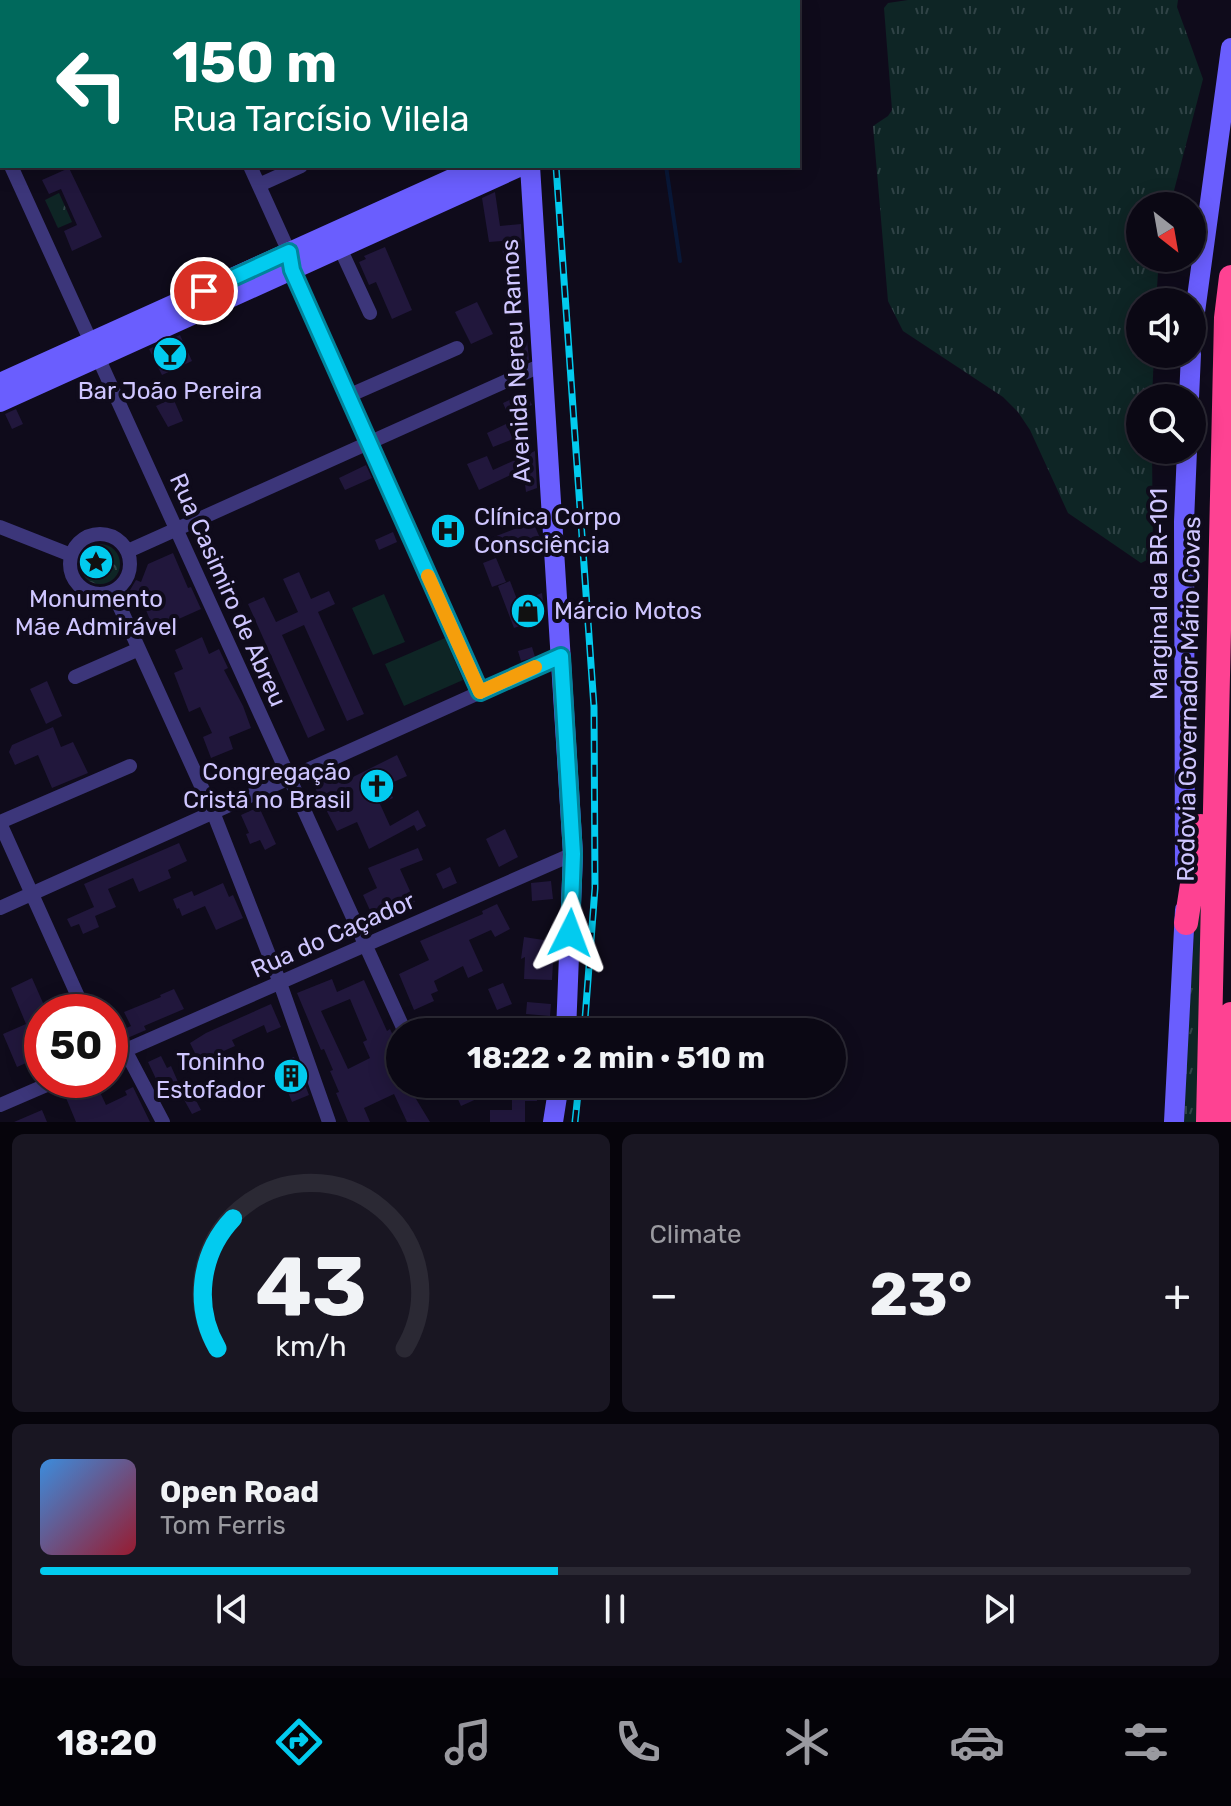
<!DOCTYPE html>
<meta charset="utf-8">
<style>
body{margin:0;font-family:Rubik,sans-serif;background:#191622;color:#f1f3f6;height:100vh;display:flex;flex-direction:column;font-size:30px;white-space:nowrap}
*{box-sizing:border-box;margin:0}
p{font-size:26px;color:#9a9aa0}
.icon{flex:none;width:44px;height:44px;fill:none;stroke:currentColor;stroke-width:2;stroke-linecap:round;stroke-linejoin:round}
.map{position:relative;height:1122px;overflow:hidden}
.drawer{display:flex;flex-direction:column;gap:12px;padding:12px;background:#06040b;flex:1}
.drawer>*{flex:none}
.guide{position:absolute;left:0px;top:0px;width:800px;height:168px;box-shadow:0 4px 20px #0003,0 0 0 2px #2b2934;background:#00695c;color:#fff;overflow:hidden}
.needle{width:52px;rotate:149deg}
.fabs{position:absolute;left:1126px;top:192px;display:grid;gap:16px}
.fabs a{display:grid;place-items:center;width:80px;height:80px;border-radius:50%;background:#0b0814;box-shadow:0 4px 20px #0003,0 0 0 2px #2b2934;font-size:40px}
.speed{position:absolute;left:24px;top:994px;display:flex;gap:16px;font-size:40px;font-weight:700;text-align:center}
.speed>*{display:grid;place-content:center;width:104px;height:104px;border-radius:50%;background:#0b0814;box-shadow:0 4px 20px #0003,0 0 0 2px #2b2934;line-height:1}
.speed .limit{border:12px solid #d22;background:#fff;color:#111}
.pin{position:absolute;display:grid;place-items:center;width:68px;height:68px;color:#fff;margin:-34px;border:4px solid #fff;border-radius:50%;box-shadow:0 2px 8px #0007}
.me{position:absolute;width:88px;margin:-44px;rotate:3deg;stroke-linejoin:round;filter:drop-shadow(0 0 6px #0008)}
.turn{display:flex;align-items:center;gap:28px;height:168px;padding:0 40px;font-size:36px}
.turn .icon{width:104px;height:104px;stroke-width:2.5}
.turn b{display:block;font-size:56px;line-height:68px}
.big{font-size:60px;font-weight:700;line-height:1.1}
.drawer .widget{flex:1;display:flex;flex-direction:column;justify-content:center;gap:12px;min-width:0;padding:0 28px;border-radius:12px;background:#191622}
.drawer .dial{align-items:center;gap:0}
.dial svg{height:208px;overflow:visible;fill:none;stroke:#2b2934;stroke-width:7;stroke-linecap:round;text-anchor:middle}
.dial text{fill:#f1f3f6;stroke:none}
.song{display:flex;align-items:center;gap:24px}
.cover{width:96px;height:96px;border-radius:12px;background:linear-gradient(135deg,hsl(210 70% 55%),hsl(350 70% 35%))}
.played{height:8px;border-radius:4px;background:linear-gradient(90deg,#02cbef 45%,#2b2934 45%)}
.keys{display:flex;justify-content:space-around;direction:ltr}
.heat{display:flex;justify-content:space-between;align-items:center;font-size:44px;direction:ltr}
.drawer .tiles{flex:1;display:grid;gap:12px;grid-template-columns:1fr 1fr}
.widget:last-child{grid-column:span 2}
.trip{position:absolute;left:386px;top:1018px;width:460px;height:80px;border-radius:40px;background:#0b0814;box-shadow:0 4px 20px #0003,0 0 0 2px #2b2934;font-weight:700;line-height:80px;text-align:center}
.tab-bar{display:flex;height:128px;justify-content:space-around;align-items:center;background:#040308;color:#9a9aa0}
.tab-bar .icon{width:56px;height:56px}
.tab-bar .current{color:#02cbef}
.tab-bar b{font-size:36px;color:#f1f3f6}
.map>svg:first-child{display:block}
.grass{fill:url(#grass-tufts)}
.park{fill:url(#park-crowns)}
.pitch{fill:#0e2525}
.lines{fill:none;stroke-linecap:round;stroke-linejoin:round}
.stream{stroke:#081737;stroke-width:4}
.building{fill:#21173c;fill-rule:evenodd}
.street{stroke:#3c367a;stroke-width:14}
.secondary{stroke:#6a5efe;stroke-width:20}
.highway{stroke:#fe4292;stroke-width:24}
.rail-casing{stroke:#02cbef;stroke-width:7}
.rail{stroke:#0f0b1b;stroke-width:4;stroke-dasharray:12;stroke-linecap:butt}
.route-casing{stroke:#01849b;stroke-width:20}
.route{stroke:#02cbef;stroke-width:14}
.slow{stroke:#f59e0b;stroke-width:14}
.labels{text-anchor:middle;stroke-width:8;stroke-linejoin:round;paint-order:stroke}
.street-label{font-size:24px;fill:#cfc6ff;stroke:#0f0b1b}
.poi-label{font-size:24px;fill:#cfc6ff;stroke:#0f0b1b}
</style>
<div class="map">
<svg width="1231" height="1122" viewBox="0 0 1231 1122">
<defs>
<pattern id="grass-tufts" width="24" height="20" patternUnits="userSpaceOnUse" patternTransform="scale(2)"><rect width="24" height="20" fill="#0e2525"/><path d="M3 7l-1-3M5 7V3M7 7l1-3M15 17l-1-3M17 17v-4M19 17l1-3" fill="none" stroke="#304346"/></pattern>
<pattern id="park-crowns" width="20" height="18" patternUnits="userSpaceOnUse" patternTransform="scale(2)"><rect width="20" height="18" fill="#0e2525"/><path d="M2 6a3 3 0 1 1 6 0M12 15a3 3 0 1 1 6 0" fill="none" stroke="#304346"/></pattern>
</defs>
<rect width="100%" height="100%" fill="#0f0b1b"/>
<path class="grass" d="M908 0H1178L1177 7 1203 79 1170 206H1140V258H1159L1156 302H1140V354H1154L1152 398H1140V450H1152L1153 557 1141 563 1068 513 1030 430 1018 412 1003 397 903 331 888 301 873 126 888 116 892 110 884 8 888 3Z
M1208 863 1198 1122H1182L1195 922Z"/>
<path class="park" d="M59 193 72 222 58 228 45 200Z
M80 564a20 20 0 1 1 40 0a20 20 0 1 1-40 0Z"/>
<path class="pitch" d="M0 0H165L166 2H2L0 99Z
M384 594 405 642 373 655 352 608Z
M445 638 463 680 404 706 385 664Z"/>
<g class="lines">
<path class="stream" d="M643 0V2
M666 166 680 261"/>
</g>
<path class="building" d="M69 168 102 237 72 251 64 231 77 225 61 189 49 194 42 180Z
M495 192 500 226 521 224 522 245 512 247V254L503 255 502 241 489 242 482 198Z
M385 247 412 310 392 319 376 282 369 285 359 262 366 259 364 256Z
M477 302 493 334 471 344 455 312Z
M180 335 192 361 162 375 149 349Z
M527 340 529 360 517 365 510 349Z
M526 392 532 405 508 415 503 403Z
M173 398 183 421 168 427 156 406Z
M16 409 23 424 12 429 5 414Z
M506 424 513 439 493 447 487 433Z
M535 451 537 488 526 492 523 469 479 490 467 464 487 456 493 470Z
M366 465 372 478 345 490 339 478Z
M458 517 465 533 438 544 432 528Z
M533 522 540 538 494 557 486 540Z
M393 532 397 542 379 550 375 540Z
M173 553 188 588 191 587 201 609 154 630 144 605 138 608 130 590 136 580 141 582 148 564Z
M496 558 506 582 492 587 483 563Z
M299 572 311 599 329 591 335 604 318 612 364 714 347 721 304 625 282 635 325 730 308 738 248 604 264 597 276 622 298 612 283 579Z
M510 581 518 602 542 593 545 617 514 628 498 586Z
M202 637 209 654 219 649 228 668 224 670 243 706 251 728 229 737 233 749 211 758 203 737 212 733 200 707 189 712 174 673 183 669 175 650Z
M532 647 535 657 521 661 518 651Z
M47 681 62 716 46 724 30 689Z
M53 727 61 747 73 742 88 773 52 788 38 755 15 765 9 752 12 745Z
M397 755 407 776 387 785 393 798 380 804 390 826 418 810 426 826 417 831 414 825 369 849 357 822 337 831 314 786 339 774 343 782Z
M259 807 276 844 265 850 260 840 250 844 246 834 249 833 241 815Z
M505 829 518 857 499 867 486 839Z
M179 843 187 861 168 870 171 878 139 892 133 878 108 889 116 907 95 916 99 927 83 934 79 924 71 927 67 919 94 907 84 884Z
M418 848 423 860 400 869 415 902 374 919 363 895 377 888 368 868Z
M450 867 457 883 443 889 436 874Z
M551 881 553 899 532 901 531 883Z
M223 883 229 897 233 895 243 918 216 930 205 906 182 916 179 908 177 909 173 899 192 891 194 896Z
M497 904 510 929 495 937 491 930 469 940 483 971 468 978 463 966 434 981 438 991 431 994 434 1001 414 1010 399 974 429 960 420 941 483 914 482 911Z
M524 937 550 941 546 962 553 963 552 980 524 979 525 957 521 959Z
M32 978 47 1012H42V1056L17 1067 3 1034 26 1024 11 988Z
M332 979 337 992 364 980 387 1031 390 1029 397 1044 394 1045 400 1058V1084H407L430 1122H407L394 1094 364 1108 370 1122H348L336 1093 339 1092 330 1071 333 1070 324 1049 321 1050 297 993ZM350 999 367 1040 363 1042 370 1058 348 1069 321 1011Z
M503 983 512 1004 497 1010 488 989Z
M174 989 184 1009 144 1026 146 1030 118 1042 115 1033 131 1026 124 1012 161 997 160 995Z
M527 1002 551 1004 550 1016 526 1014Z
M271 1004 281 1027 267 1033 264 1025 232 1040 235 1046 210 1057 211 1059 198 1066 192 1054 195 1053 190 1043 206 1033Z
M444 1017 450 1032H415V1030Z
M161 1056 167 1068 171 1066 182 1091 165 1098 148 1062Z
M294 1057 309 1095 292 1102 281 1075 288 1071 284 1061Z
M519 1084H536L537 1101H525V1122H490V1110H512V1088H519Z
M77 1087 82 1098 99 1090 106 1105 127 1095 125 1091 133 1087 150 1122H76L64 1093Z
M453 1088H478L481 1097 461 1106Z
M191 1091 201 1110 192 1114 182 1096Z
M42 1110 47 1122H14Z"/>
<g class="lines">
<path class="street" d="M176 0 177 2
M392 0 393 2
M377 2 382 0
M0 141 2 146
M11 166 405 1032
M250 166 289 252 292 270 480 692
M259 185 301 166
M340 248 370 313
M348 396 457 348
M0 527 71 555
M70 564a30 30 0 1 1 60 0a30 30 0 1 1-60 0Z
M128 551 542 365
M113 592 213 812 280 983 329 1122
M75 677 139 649
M0 822 130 766
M0 823 85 1012
M0 908 561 656
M125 1050 163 1122
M110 1057 573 854
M429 1084 433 1093
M0 1105 58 1080"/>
<path class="secondary" d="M519 0V2
M530 166 573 854 566 1032
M1192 334 1231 48
M0 383 480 166
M1189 398 1191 354
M0 402 521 166
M1185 874 1184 522 1187 450
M553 1122 559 1084
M1174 1122 1185 910"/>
<path class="highway" d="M1186 923 1201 826
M1208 1122 1226 318 1231 277
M1228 1122 1231 1014"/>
<g class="rail-casing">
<path id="rail" d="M545 0V2
M556 166 594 707 595 888 584 1032
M575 1122 579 1084"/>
</g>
<use href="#rail" class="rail"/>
</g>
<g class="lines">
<g class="route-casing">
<path id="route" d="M204 291 289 252 292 270 480 692 561 656 573 854 570 933"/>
</g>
<use href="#route" class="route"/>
<path class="slow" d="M428 576 480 692 535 667"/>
</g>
<defs>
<g id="bar-disc" transform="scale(1.8)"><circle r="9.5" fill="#02cbef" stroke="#0f0b1b"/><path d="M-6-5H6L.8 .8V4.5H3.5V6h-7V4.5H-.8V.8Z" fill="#111"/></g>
<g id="hospital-disc" transform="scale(1.8)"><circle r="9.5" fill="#02cbef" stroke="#0f0b1b"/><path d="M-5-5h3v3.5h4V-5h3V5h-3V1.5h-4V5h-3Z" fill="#111"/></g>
<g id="sight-disc" transform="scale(1.8)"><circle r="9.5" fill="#02cbef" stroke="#0f0b1b"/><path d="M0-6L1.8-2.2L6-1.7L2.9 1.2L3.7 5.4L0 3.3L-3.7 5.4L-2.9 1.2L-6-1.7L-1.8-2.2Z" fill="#111"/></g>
<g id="shop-disc" transform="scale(1.8)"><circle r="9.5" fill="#02cbef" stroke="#0f0b1b"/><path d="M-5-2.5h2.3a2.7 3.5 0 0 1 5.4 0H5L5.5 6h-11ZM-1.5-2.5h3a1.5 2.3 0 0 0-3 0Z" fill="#111"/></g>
<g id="church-disc" transform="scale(1.8)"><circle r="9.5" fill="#02cbef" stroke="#0f0b1b"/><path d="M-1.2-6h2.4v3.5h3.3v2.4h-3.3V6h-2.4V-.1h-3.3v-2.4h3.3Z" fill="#111"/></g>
<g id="building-disc" transform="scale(1.8)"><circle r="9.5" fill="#02cbef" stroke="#0f0b1b"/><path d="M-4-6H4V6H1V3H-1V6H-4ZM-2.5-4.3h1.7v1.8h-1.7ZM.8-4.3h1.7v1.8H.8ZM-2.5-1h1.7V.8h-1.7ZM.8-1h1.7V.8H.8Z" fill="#111"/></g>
</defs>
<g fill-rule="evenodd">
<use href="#bar-disc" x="170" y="354"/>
<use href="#hospital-disc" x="448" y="531"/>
<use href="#sight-disc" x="96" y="562"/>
<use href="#shop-disc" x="528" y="611"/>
<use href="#church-disc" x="377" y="786"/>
<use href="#building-disc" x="291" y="1076"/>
</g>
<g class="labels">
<g class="street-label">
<text transform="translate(516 361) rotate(-93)" y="8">Avenida Nereu Ramos</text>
<text transform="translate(228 590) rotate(66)" y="8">Rua Casimiro de Abreu</text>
<text transform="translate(1159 594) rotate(-90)" y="8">Marginal da BR-101</text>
<text transform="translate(1189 699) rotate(-89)" y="8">Rodovia Governador Mário Covas</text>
<text transform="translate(333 935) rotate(-24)" y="8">Rua do Caçador</text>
</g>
<g class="poi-label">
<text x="170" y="399">Bar João Pereira</text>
<text x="474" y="525" text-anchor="start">Clínica Corpo<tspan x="474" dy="28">Consciência</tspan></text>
<text x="96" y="607">Monumento<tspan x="96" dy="28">Mãe Admirável</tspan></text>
<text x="554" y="619" text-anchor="start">Márcio Motos</text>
<text x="351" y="780" text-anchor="end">Congregação<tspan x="351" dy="28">Cristã no Brasil</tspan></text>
<text x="265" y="1070" text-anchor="end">Toninho<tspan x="265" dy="28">Estofador</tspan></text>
</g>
</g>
</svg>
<div class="fabs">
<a><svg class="needle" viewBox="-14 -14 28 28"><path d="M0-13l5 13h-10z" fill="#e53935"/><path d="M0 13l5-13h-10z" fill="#9a9aa0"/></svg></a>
<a><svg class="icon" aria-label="sound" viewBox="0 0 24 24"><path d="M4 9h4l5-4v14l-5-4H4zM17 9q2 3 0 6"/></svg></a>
<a><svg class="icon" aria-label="search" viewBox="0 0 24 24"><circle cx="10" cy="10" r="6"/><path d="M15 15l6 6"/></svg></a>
</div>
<div class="speed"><div class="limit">50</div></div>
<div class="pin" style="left:204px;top:291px;background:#d93025"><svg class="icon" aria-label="arrive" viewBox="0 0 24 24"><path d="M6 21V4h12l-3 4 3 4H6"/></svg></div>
<svg class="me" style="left:570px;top:933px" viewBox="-20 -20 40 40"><path d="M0-17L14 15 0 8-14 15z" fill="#02cbef" stroke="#fff" stroke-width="4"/></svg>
<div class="trip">18:22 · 2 min · 510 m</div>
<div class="guide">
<div class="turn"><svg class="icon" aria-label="left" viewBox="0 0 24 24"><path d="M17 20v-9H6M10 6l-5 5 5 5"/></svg><div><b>150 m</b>Rua Tarcísio Vilela</div></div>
</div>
</div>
<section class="drawer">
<div class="tiles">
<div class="widget dial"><svg viewBox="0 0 100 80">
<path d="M14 69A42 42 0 1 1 86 69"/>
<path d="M14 69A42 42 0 0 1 20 19" stroke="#02cbef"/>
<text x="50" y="56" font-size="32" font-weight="700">43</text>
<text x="50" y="72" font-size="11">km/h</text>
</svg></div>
<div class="widget"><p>Climate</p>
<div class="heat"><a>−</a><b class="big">23°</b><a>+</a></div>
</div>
<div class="widget">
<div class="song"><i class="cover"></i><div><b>Open Road</b><p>Tom Ferris</p></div></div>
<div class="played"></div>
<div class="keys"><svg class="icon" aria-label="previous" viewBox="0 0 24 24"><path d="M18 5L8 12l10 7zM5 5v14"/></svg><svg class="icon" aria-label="pause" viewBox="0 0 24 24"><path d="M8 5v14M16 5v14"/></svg><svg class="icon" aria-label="next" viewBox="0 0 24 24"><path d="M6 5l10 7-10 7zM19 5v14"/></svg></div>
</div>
</div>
</section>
<nav class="tab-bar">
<b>18:20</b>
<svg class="icon current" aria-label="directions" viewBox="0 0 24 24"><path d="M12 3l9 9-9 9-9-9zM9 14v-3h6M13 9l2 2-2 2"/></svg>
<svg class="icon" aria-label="music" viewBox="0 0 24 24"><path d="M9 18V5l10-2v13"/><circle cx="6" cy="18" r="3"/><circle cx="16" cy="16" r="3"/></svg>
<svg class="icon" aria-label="phone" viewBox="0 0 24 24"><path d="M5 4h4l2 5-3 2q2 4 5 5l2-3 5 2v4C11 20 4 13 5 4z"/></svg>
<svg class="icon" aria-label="climate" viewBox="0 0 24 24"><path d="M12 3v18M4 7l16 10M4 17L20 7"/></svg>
<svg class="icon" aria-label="car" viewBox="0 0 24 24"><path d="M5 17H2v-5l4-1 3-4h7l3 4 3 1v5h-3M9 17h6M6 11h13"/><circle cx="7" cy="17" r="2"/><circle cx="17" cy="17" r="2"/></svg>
<svg class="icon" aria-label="filters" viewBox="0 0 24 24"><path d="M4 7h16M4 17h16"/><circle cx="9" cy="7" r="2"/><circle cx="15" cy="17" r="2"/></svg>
</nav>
